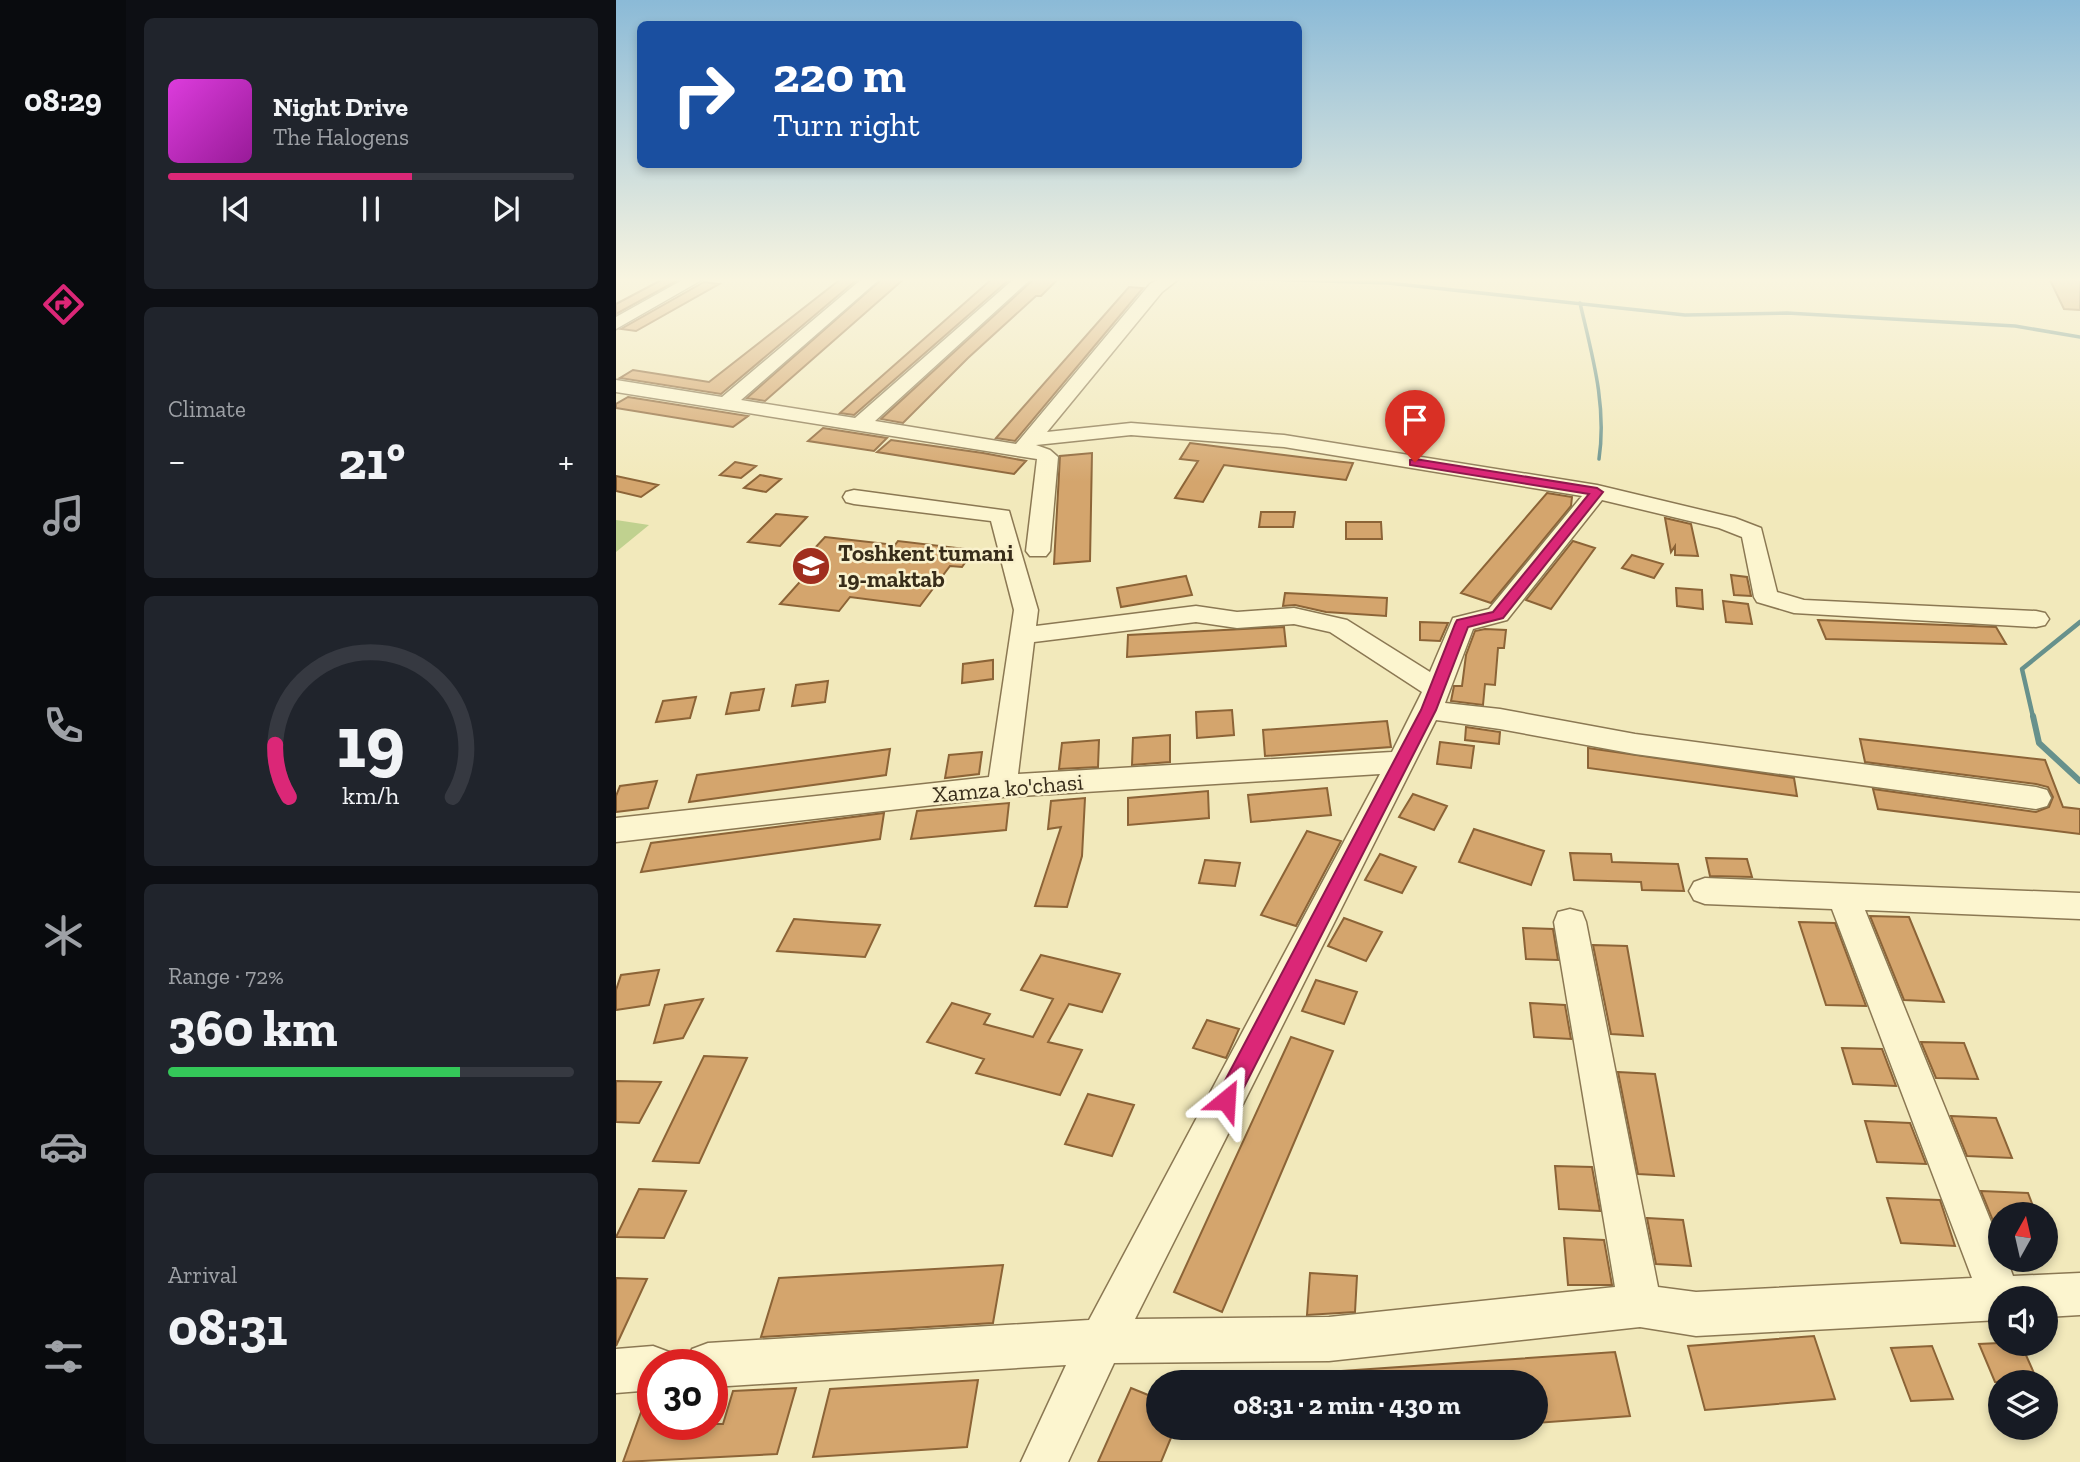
<!DOCTYPE html>
<meta charset="utf-8">
<style>
body{margin:0;font-family:"Zilla Slab",serif;background:#20242c;color:#f1f3f6;height:100vh;display:flex;flex-direction:column;font-size:26px;white-space:nowrap}
*{box-sizing:border-box;margin:0}
p{font-size:23px;color:#9ea1a6}
.icon{flex:none;width:38px;height:38px;fill:none;stroke:currentColor;stroke-width:2;stroke-linecap:round;stroke-linejoin:round}
.map{position:relative;flex:1;overflow:hidden}
.details{display:flex;flex-direction:column;gap:18px;padding:18px;background:#0d0f14;width:490px}
.details>*{flex:none}
.hud{position:absolute;left:21px;top:21px;width:665px;height:147px;border-radius:10px;box-shadow:0 4px 10px #0003;background:#1a4fa0;color:#fff;overflow:hidden}
.needle{width:46px;rotate:8deg}
.tools{position:absolute;left:1372px;top:1202px;display:grid;gap:14px}
.tools a{display:grid;place-items:center;width:70px;height:70px;border-radius:50%;background:#171b24;box-shadow:0 4px 10px #0003;font-size:35px}
.speed{position:absolute;left:21px;top:1349px;display:flex;gap:14px;font-size:35px;font-weight:700;text-align:center}
.speed>*{display:grid;place-content:center;width:91px;height:91px;border-radius:50%;background:#171b24;box-shadow:0 4px 10px #0003;line-height:1}
.speed .limit{border:10px solid #d22;background:#fff;color:#111}
.pin{position:absolute;display:grid;place-items:center;width:60px;height:60px;color:#fff;margin:-72px -30px;border-radius:50% 50% 50% 0;rotate:-45deg;box-shadow:0 0 7px #0007}
.pin .icon{rotate:45deg}
.me{position:absolute;width:77px;margin:-38px;rotate:27deg;stroke-linejoin:round;filter:drop-shadow(0 0 5px #0008)}
.turn{display:flex;align-items:center;gap:24px;height:147px;padding:0 21px;font-size:32px}
.turn .icon{width:91px;height:91px;stroke-width:2.5}
.turn b{display:block;font-size:49px;line-height:60px}
.big{font-size:52px;font-weight:700;line-height:1.1}
.details .card{flex:1;display:flex;flex-direction:column;justify-content:center;gap:10px;min-width:0;padding:0 24px;border-radius:10px;background:#20242c}
.details .dial{align-items:center;gap:0}
.dial svg{height:182px;overflow:visible;fill:none;stroke:#363941;stroke-width:7;stroke-linecap:round;text-anchor:middle}
.dial text{fill:#f1f3f6;stroke:none}
.song{display:flex;align-items:center;gap:21px}
.cover{width:84px;height:84px;border-radius:10px;background:linear-gradient(135deg,hsl(300 70% 55%),hsl(300 70% 35%))}
.played{height:7px;border-radius:4px;background:linear-gradient(90deg,#db2777 60%,#363941 60%)}
.keys{display:flex;justify-content:space-around;direction:ltr}
.heat{display:flex;justify-content:space-between;align-items:center;font-size:38px;direction:ltr}
.charge{height:10px;border-radius:5px;background:linear-gradient(90deg,#34c759 72%,#363941 0)}
.trip{position:absolute;left:530px;top:1370px;width:402px;height:70px;border-radius:35px;background:#171b24;box-shadow:0 4px 10px #0003;font-weight:700;line-height:70px;text-align:center}
main{display:flex;flex:1;min-height:0}
.menu{display:flex;flex-direction:column;width:126px;justify-content:space-around;align-items:center;background:#090b0e;color:#9ea1a6}
.menu .icon{width:49px;height:49px}
.menu .active{color:#db2777}
.menu b{font-size:32px;color:#f1f3f6}
.map>svg:first-child{display:block}
.green{fill:#c0d18f}
.lines{fill:none;stroke-linecap:round;stroke-linejoin:round}
.stream-far2{stroke:#67918c;stroke-width:3.5}
.stream-far1{stroke:#67918c;stroke-width:4.5}
.stream{stroke:#67918c;stroke-width:6}
.building{fill:#d4a56d;stroke:#8c6437;stroke-width:2}
.minor-casing{stroke:#8b7853;stroke-width:3}
.minor{fill:#fcf5cf;fill-rule:evenodd}
.route{fill:#db2777;stroke:#8e194d;stroke-width:2}
.labels{text-anchor:middle;stroke-width:5;stroke-linejoin:round;paint-order:stroke}
.poi-label{font-size:23px;font-weight:bold;fill:#382d1a;stroke:#f9f1cc;text-anchor:start}
.street-label{font-size:23px;fill:#382d1a;stroke:#f9f1cc}
</style>
<main>
<nav class="menu">
<b>08:29</b>
<svg class="icon active" aria-label="directions" viewBox="0 0 24 24"><path d="M12 3l9 9-9 9-9-9zM9 14v-3h6M13 9l2 2-2 2"/></svg>
<svg class="icon" aria-label="music" viewBox="0 0 24 24"><path d="M9 18V5l10-2v13"/><circle cx="6" cy="18" r="3"/><circle cx="16" cy="16" r="3"/></svg>
<svg class="icon" aria-label="phone" viewBox="0 0 24 24"><path d="M5 4h4l2 5-3 2q2 4 5 5l2-3 5 2v4C11 20 4 13 5 4z"/></svg>
<svg class="icon" aria-label="climate" viewBox="0 0 24 24"><path d="M12 3v18M4 7l16 10M4 17L20 7"/></svg>
<svg class="icon" aria-label="car" viewBox="0 0 24 24"><path d="M5 17H2v-5l4-1 3-4h7l3 4 3 1v5h-3M9 17h6M6 11h13"/><circle cx="7" cy="17" r="2"/><circle cx="17" cy="17" r="2"/></svg>
<svg class="icon" aria-label="filters" viewBox="0 0 24 24"><path d="M4 7h16M4 17h16"/><circle cx="9" cy="7" r="2"/><circle cx="15" cy="17" r="2"/></svg>
</nav>
<section class="details">
<div class="card">
<div class="song"><i class="cover"></i><div><b>Night Drive</b><p>The Halogens</p></div></div>
<div class="played"></div>
<div class="keys"><svg class="icon" aria-label="previous" viewBox="0 0 24 24"><path d="M18 5L8 12l10 7zM5 5v14"/></svg><svg class="icon" aria-label="pause" viewBox="0 0 24 24"><path d="M8 5v14M16 5v14"/></svg><svg class="icon" aria-label="next" viewBox="0 0 24 24"><path d="M6 5l10 7-10 7zM19 5v14"/></svg></div>
</div>
<div class="card"><p>Climate</p>
<div class="heat"><a>−</a><b class="big">21°</b><a>+</a></div>
</div>
<div class="card dial"><svg viewBox="0 0 100 80">
<path d="M14 69A42 42 0 1 1 86 69"/>
<path d="M14 69A42 42 0 0 1 8 46" stroke="#db2777"/>
<text x="50" y="56" font-size="32" font-weight="700">19</text>
<text x="50" y="72" font-size="11">km/h</text>
</svg></div>
<div class="card"><p>Range · 72%</p><b class="big">360 km</b><div class="charge"></div></div>
<div class="card"><p>Arrival</p><b class="big">08:31</b></div>
</section>
<div class="map">
<svg width="1464" height="1462" viewBox="0 0 1464 1462">
<rect width="100%" height="100%" fill="#f2e9bb"/>
<path class="green" d="M0 520 33 525 0 552Z"/>
<g class="lines">
<path class="stream-far2" d="M619 278 772 283 1069 315 1171 313 1399 326 1464 337
M964 303C976 355 991 405 983 459"/>
<path class="stream-far1" d="M1417 717 1406 669 1464 622"/>
<path class="stream" d="M1417 716 1423 743 1464 781"/>
</g>
<path class="building" d="M49 278 64 279 0 314V304Z
M226 278H243L105 394 4 378 17 370 93 382Z
M267 278H289L149 401 131 398Z
M377 278H395L238 415 224 413Z
M419 278H443L425 296H420L352 358 287 423 265 419Z
M1433 278H1464V310L1448 309Z
M88 282 103 284 20 331 5 329Z
M513 287 527 288 399 441 380 438Z
M12 397 132 416 117 427 0 408V404Z
M207 428 271 438 258 451 192 441Z
M275 440 367 453 410 461 398 474 261 452Z
M574 443 692 458 737 463 730 480 608 465 587 502 559 498 582 461 564 459Z
M476 453 474 561 438 564 444 456Z
M119 462 140 466 125 478 104 475Z
M144 475 165 479 150 492 128 488Z
M0 476 42 485 25 497 0 491Z
M931 493 956 497 955 506 875 603 845 593Z
M645 512H679L677 527H643Z
M160 514 191 517 164 546 132 542Z
M1049 518 1075 524 1082 556 1059 555V546L1055 552Z
M730 522H765L766 539H730Z
M209 537 279 545 282 541 358 550 346 567 334 566 304 606 234 597 223 611 164 604 200 564 186 562Z
M957 541 979 548 935 609 910 600Z
M1016 555 1047 564 1038 578 1006 568Z
M1115 575 1131 577 1135 596 1118 595Z
M570 576 576 595 505 607 501 588Z
M1060 588 1086 590 1087 609 1061 606Z
M669 593 771 598 770 616 710 612 679 605 667 606Z
M1107 601 1132 604 1136 624 1110 622Z
M1202 620 1380 627 1390 644 1210 639Z
M804 622 832 623 824 641 804 640Z
M668 627 670 646 511 657 512 635Z
M869 629 890 630 888 648H882L879 685 869 684 867 705 835 701 838 686H846L850 655 859 631Z
M377 660V679L346 683 347 664Z
M212 681 209 702 176 706 180 685Z
M148 689 143 710 110 714 115 693Z
M80 697 74 718 40 722 47 701Z
M616 710 618 735 581 738 580 712Z
M771 721 775 747 649 756 647 730Z
M850 727 884 732 883 744 849 740Z
M554 735V762L516 765 517 738Z
M1244 739 1429 760 1447 807 1464 809V834L1262 809 1257 789 1420 812 1433 807 1437 797 1432 787 1420 784 1249 762Z
M483 740 482 767 443 769 446 743Z
M824 742 858 746 855 768 821 764Z
M972 748 1178 778 1181 796 972 768Z
M274 749 270 775 73 802 81 775Z
M366 752 363 774 329 778 333 755Z
M41 781 32 808 0 812V796L4 786Z
M711 788 715 815 635 822 632 795Z
M592 791 593 818 512 825V798Z
M797 794 831 806 818 830 783 817Z
M469 798 466 856 451 907 419 906 445 827 432 829 435 801Z
M393 803 390 830 295 839 301 811Z
M268 813 264 839 25 872 35 843Z
M858 829 928 851 915 885 843 862Z
M691 831 725 841 680 926 645 915Z
M954 853 995 854 996 862 1062 864 1068 891 1026 890 1025 882 958 880Z
M764 854 800 867 786 893 749 880Z
M1090 858 1131 859 1136 877 1094 876Z
M589 860 624 863 619 886 583 883Z
M1254 916 1293 917 1328 1002 1288 1000Z
M728 918 766 932 750 961 712 946Z
M178 919 215 922 264 925 249 957 161 951Z
M1183 922 1219 923 1250 1006 1210 1005Z
M907 928 937 929 942 960 910 959Z
M977 945 1011 946 1027 1036 995 1034Z
M425 955 504 974 486 1012 453 1004 432 1042 466 1050 444 1095 360 1073 368 1059 311 1042 336 1003 374 1014 368 1024 417 1037 437 999 405 990Z
M43 970 33 1005 0 1010V990L5 975Z
M700 980 741 992 728 1024 686 1011Z
M87 999 67 1038 38 1043 49 1005Z
M914 1003 949 1005 955 1039 918 1037Z
M591 1020 623 1029 610 1058 577 1048Z
M675 1037 717 1051 606 1312 558 1292Z
M1305 1042 1348 1043 1362 1079 1320 1078Z
M1226 1048 1266 1049 1280 1086 1237 1084Z
M88 1056 131 1058 83 1163 37 1161Z
M1002 1072 1039 1074 1058 1176 1022 1174Z
M0 1081 45 1082 23 1123 0 1122Z
M472 1094 518 1105 496 1156 449 1144Z
M1335 1116 1380 1118 1396 1158 1351 1156Z
M1249 1121 1294 1123 1310 1164 1261 1162Z
M939 1166 976 1167 984 1211 943 1209Z
M23 1189 70 1191 48 1238 0 1237Z
M1365 1191 1412 1193 1420 1214H1384V1238Z
M1271 1198 1324 1200 1339 1246 1285 1243Z
M1031 1218 1067 1220 1075 1266 1040 1264Z
M948 1238 988 1240 996 1285H952Z
M387 1265 377 1323 145 1337 163 1278Z
M694 1273 741 1276 739 1312 691 1315Z
M0 1278 31 1279 0 1346Z
M1198 1336 1219 1399 1089 1410 1072 1346Z
M1384 1343 1405 1344 1422 1382H1379L1363 1344Z
M1316 1346 1337 1399 1295 1401 1275 1348Z
M999 1352 1014 1416 920 1423V1382H726V1371Z
M362 1380 351 1447 197 1457 214 1389Z
M180 1388 161 1454 7 1462 32 1393H37V1424H107L117 1391Z
M515 1388 542 1399V1428H559L545 1462H482Z"/>
<g class="lines">
<g class="minor-casing">
<path id="minor" d="M70 278H89L0 329V317Z
M247 278H265L125 400 239 418 399 278H416L259 421 400 444 534 284 545 278H564L546 292 431 432 515 423 668 435 981 485 1119 518 1145 528 1161 592 1188 600 1420 611 1429 613 1433 619 1429 625 1420 627 1178 613 1141 602 1138 597 1126 537 1103 528 986 500 891 620 857 629 829 703 884 709 1019 734 1420 787 1431 790 1435 798 1431 806 1420 809 1019 754 884 729 820 720 519 1319 713 1317 999 1287 938 922 942 912 954 909 966 912 970 922 1042 1287 1080 1292 1356 1278 1216 909 1089 904 1078 900 1073 891 1078 882 1089 878 1464 893V919L1249 910 1384 1244V1260H1391L1397 1276 1464 1273V1315L1430 1317V1298H1384V1320L1080 1336 1024 1327 713 1361 498 1363 452 1462H405L450 1365 96 1387V1365H70L76 1349 92 1343 473 1320 764 774 386 797 0 842V818L373 777 398 610 375 521 238 504 230 502 227 497 230 492 238 490 393 511 422 610 420 626 580 606 621 612 678 608 731 620 814 672 837 618 873 609 966 496 668 447 515 435 420 445 434 450 442 457 434 551 430 556H414L410 551 421 459 0 392V380L106 397ZM580 622 621 628 678 624 714 632 806 692 776 752 402 774 418 642Z
M37 1346 53 1352 58 1365H37V1390L0 1393V1349Z"/>
</g>
<use href="#minor" class="minor"/>
</g>
<linearGradient id="sky" x2="0" y2="1"><stop stop-color="#8bbad7"/><stop offset="0.58" stop-color="#f9f5e0"/><stop offset="1" stop-color="#f9f5e0" stop-opacity="0"/></linearGradient>
<rect width="1464" height="482" fill="url(#sky)"/>
<path class="route" d="M799 459 981 488 987 492 887 618 852 627 820 710 618 1107 610 1109 603 1107 600 1100 603 1092 805 710 839 624 841 620 877 612 973 494 794 465V460Z"/>
<defs>
<g id="school-disc" transform="scale(2.0125)"><circle r="9.5" fill="#a02e1e" stroke="#f9f1cc"/><path d="M0-5L7-2L0 1L-7-2ZM-4 1L0 2.5L4 1V4Q0 6-4 4Z" fill="#fff"/></g>
</defs>
<g fill-rule="evenodd">
<use href="#school-disc" x="195" y="566"/>
</g>
<g class="labels">
<g class="poi-label">
<text x="222" y="561">Toshkent tumani<tspan x="222" dy="26">19-maktab</tspan></text>
</g>
<g class="street-label">
<text transform="translate(392 788) rotate(-5)" y="8">Xamza ko'chasi</text>
</g>
</g>
</svg>
<div class="tools">
<a><svg class="needle" viewBox="-14 -14 28 28"><path d="M0-13l5 13h-10z" fill="#e53935"/><path d="M0 13l5-13h-10z" fill="#9ea1a6"/></svg></a>
<a><svg class="icon" aria-label="sound" viewBox="0 0 24 24"><path d="M4 9h4l5-4v14l-5-4H4zM17 9q2 3 0 6"/></svg></a>
<a><svg class="icon" aria-label="layers" viewBox="0 0 24 24"><path d="M12 4l9 5-9 5-9-5zM3 14l9 5 9-5"/></svg></a>
</div>
<div class="speed"><div class="limit">30</div></div>
<div class="pin" style="left:799px;top:462px;background:#d93025"><svg class="icon" aria-label="arrive" viewBox="0 0 24 24"><path d="M6 21V4h12l-3 4 3 4H6"/></svg></div>
<svg class="me" style="left:610px;top:1100px" viewBox="-20 -20 40 40"><path d="M0-17L14 15 0 8-14 15z" fill="#db2777" stroke="#fff" stroke-width="4"/></svg>
<div class="trip">08:31 · 2 min · 430 m</div>
<div class="hud">
<div class="turn"><svg class="icon" aria-label="right" viewBox="0 0 24 24"><path d="M7 20v-9h11M14 6l5 5-5 5"/></svg><div><b>220 m</b>Turn right</div></div>
</div>
</div>
</main>
